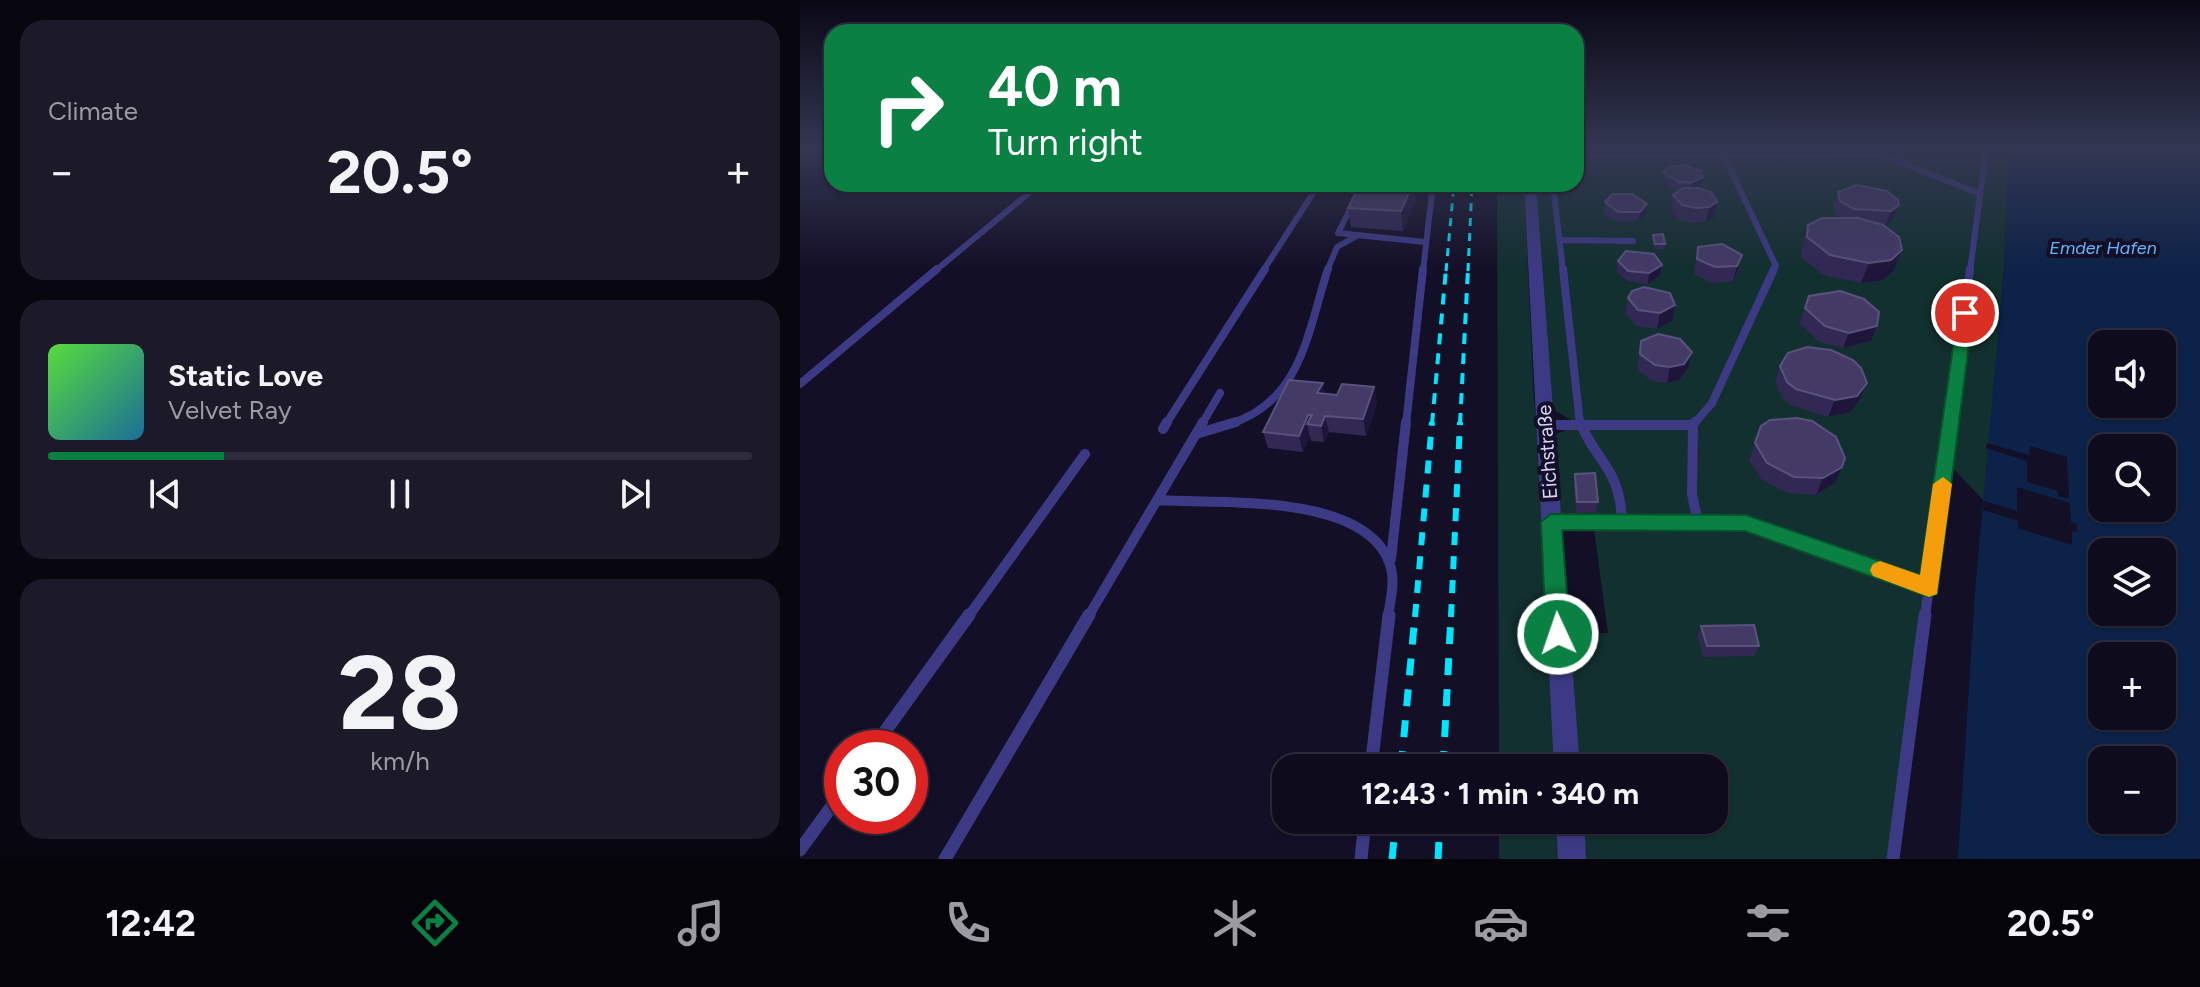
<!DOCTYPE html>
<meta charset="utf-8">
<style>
body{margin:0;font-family:Figtree,sans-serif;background:#1c1929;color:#f1f3f6;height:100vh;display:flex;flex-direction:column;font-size:30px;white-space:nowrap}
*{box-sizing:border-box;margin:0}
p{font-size:26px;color:#9b9ba3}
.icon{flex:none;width:44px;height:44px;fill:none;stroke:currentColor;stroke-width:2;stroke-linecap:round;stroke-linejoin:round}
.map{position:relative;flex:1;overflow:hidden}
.panel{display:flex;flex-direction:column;gap:20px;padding:20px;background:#08060f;width:800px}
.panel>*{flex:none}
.banner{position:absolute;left:24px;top:24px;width:760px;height:168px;border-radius:24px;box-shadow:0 2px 6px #0004,0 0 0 2px #2e2b3b;background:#0b8043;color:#fff;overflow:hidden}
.buttons{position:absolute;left:1288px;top:330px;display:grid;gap:16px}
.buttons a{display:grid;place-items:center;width:88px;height:88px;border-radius:16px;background:#0e0b1c;box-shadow:0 2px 6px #0004,0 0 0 2px #2e2b3b;font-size:40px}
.speed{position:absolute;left:24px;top:730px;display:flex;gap:16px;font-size:40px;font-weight:700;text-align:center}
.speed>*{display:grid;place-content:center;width:104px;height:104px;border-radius:50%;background:#0e0b1c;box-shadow:0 2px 6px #0004,0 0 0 2px #2e2b3b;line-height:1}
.speed .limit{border:12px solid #d22;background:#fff;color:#111}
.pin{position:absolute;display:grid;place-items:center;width:68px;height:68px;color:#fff;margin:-34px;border:4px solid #fff;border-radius:50%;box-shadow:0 2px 8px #0007}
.me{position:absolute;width:88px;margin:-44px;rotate:357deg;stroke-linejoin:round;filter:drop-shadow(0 0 6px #0008)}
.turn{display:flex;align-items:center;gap:28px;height:168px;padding:0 32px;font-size:36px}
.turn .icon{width:104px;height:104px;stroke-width:2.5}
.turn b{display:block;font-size:56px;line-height:68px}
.big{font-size:60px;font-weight:700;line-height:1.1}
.panel .tile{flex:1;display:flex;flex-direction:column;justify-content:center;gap:12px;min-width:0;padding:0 28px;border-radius:24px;background:#1c1929}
.panel .dial{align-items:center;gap:0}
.dial b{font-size:104px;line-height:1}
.song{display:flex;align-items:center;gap:24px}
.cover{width:96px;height:96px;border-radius:12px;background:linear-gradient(135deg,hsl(110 70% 55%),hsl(200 70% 35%))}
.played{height:8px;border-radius:4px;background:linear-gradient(90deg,#0b8043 25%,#2e2b3b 25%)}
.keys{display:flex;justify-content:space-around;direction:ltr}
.heat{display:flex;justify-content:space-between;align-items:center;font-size:44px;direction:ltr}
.trip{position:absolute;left:472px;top:754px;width:456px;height:80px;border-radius:24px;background:#0e0b1c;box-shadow:0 2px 6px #0004,0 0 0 2px #2e2b3b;font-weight:700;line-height:80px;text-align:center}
.menu{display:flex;height:128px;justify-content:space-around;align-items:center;background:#06040b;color:#9b9ba3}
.menu .icon{width:56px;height:56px}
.menu .on{color:#0b8043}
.menu b{font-size:36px;color:#f1f3f6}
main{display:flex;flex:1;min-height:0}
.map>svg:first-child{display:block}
.green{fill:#12302f;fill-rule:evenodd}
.water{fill:#0c2248;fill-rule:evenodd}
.pier{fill:#130f26}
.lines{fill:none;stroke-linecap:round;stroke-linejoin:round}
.service-far3{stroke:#3d3a85;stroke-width:6}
.service-far2{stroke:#3d3a85;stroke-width:8}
.service-far1{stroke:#3d3a85;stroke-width:10}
.service{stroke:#3d3a85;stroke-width:13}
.minor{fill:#3d3a85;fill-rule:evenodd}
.rail-far3{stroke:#00e5ff;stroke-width:3;stroke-dasharray:8 7;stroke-linecap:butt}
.rail-far2{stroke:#00e5ff;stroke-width:4;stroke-dasharray:11 9;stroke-linecap:butt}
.rail-far1{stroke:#00e5ff;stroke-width:6;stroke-dasharray:13 11;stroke-linecap:butt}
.rail{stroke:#00e5ff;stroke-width:7;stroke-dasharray:17 14;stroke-linecap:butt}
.wall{fill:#312854}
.shaded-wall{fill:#1d163a}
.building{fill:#433a66;stroke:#5a527e;stroke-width:2}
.route{fill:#0b8043;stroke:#07532c;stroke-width:2}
.slow{fill:#f59e0b}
.labels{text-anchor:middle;stroke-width:8;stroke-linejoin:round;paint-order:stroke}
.far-water-label{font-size:18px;font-style:italic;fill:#62b6ff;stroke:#130f26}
.street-label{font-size:20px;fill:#d9d4ff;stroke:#130f26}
</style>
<main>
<section class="panel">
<div class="tile"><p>Climate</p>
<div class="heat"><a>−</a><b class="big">20.5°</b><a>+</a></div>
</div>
<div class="tile">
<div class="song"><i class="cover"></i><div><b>Static Love</b><p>Velvet Ray</p></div></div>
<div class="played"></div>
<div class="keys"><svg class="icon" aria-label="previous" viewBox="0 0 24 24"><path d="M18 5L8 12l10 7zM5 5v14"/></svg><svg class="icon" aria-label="pause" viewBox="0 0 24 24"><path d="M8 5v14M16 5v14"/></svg><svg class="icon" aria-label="next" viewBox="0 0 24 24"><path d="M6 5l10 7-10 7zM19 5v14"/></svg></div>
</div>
<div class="tile dial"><b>28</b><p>km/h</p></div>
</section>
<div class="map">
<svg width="1400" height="859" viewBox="0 0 1400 859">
<rect width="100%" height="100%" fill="#130f26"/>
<path class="green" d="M975 149H1209L1204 269 1184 501 1147 462 1093 859H699V820H914V768H699L697 184H724L734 401 750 516 754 435 779 425 756 411 750 401 735 184H776V153H969ZM751 522H793L808 633 758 634Z"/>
<path class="water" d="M1209 149H1400V859H1158L1175 592 1204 269ZM1302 344H1362V404H1302ZM1302 448H1362V508H1302ZM1302 552H1362V612H1302ZM1302 656H1362V716H1302ZM1302 760H1362V820H1302Z"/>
<path class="pier" d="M1187 443 1229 455 1230 446 1267 457 1269 499 1258 496V491L1227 482V461L1186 448Z
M1217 487 1270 503 1271 522 1277 524V532L1272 531V545L1218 528V521L1183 510 1184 501 1217 511Z"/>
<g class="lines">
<path class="service-far3" d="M776 156 1082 155 1181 194
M924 156 976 266 973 271
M563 184 538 233 625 242
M753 184 763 271
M759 240 833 241
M135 271 240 184
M463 271 519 184
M527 271 537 247 555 237
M623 271 633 184
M1170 271 1186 149"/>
<path class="service-far2" d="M763 269 780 424
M0 384 137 269
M366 424 465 269
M402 424 420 393
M430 424C502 401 507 333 528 269
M606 424 623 269
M894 424 912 403 974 269
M1150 424 1170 269"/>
<path class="service-far1" d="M780 422C797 464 820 467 822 522
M745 425H893L892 494 898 523
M893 425 895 422
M363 429 367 422
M396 434 436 422
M357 500C420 504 571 492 591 568 595 583 590 602 588 617
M751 522 946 523 1129 588
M591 559 606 422
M168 617 285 454
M288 617 403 422
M1125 617 1150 422"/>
<path class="service" d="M73 748 169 615
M571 768 589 615
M0 850 42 792
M145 859 289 615
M561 859 565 820
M1093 859 1125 615"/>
<path class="minor" d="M724 184H736L780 768H754Z
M756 820H784L786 859H758Z"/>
<path class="rail-far3" d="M646 271 654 184
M668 271 672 184"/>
<path class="rail-far2" d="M632 424 646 269
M660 424 668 269"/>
<path class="rail-far1" d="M615 617 632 422
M651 617 660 422"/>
<path class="rail" d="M601 768 615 615
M643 768 651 615
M592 859 596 820
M638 859 640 820"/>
</g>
<path class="wall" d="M863 172 901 186 898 188 917 202 914 217 906 222 893 223 879 220 871 210 873 195 879 192H876L862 181Z
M560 184H622L603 231 551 227 548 208Z
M1038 192 1099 205 1093 219 1083 226 1102 250 1094 270 1083 280 1061 283 1023 275 1001 257 1002 245 1008 225 1040 218 1036 215 1033 207Z
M832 194 846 214 838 221 817 222 804 212 805 202Z
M853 235 865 244 864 249H854L852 240Z
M898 247 942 255 938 270 933 281 912 283 894 274Z
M818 261 862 265 860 275 848 284 827 281 816 271Z
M828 298 875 305 872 321 857 329 836 326 826 314Z
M1005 308 1071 341 1043 348 1019 342 999 323Z
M841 341 892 352 888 368 880 380 867 383 852 381 837 370Z
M980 366 1067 383 1060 399 1050 412 1028 417 991 405 982 398 975 382Z
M523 383 525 394 537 395 574 387 577 403 566 436 529 432 524 442 511 441 510 436 503 452 468 448 463 432Z
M961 426 1042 467 1035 483 1016 495 987 493 961 479 949 460Z
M775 474 798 502 796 512 776 513 774 484Z
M901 626 959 646 954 656 903 657 897 636Z"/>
<path class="shaded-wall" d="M903 177 901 186 890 192 891 183Z
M613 184H622L603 231 601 211Z
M917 202 914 217 906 222 909 207Z
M847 204 846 214 838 221 840 212Z
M1099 205 1093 219 1085 226 1091 211Z
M1102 250 1094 270 1083 280 1061 283 1069 263Z
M942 255 938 270 933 281 937 266Z
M862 265 860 275 848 284 849 273Z
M875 305 872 321 857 329 860 313Z
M1077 326 1071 341 1043 348 1049 333Z
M892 352 888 368 880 380 867 383 870 367Z
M523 383 526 399 517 393Z
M1067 383 1060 399 1050 412 1028 417 1035 400Z
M574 387 577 403 566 436 563 419Z
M508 415 510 425 507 424 510 436 503 452 499 436Z
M525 416 529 432 524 442 521 426Z
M1042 467 1035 483 1016 495 1023 478Z"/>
<path class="building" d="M885 165 901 171 903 177 891 183 878 182 863 172 868 167Z
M560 184H613L601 211 548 208Z
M1057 185 1087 191 1098 200 1099 205 1091 211 1054 209 1040 201 1038 192Z
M884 188H898L911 192 917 202 909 207 896 208 882 205 873 195Z
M813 194H832L847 204 840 212H818L805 202Z
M1022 218H1058L1083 225 1099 237 1102 250 1091 260 1069 263 1030 255 1007 237 1008 225Z
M863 234 865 244H855L853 235Z
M922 244 942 255 937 266 915 267 897 259 898 247Z
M826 251 854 254 862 265 849 273 828 271 818 261Z
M844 287 870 293 875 305 860 313 838 310 828 298 832 291Z
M1040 291 1064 299 1079 312 1077 326 1049 333 1025 326 1005 308 1009 296Z
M858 334 880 339 892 352 884 364 870 367 855 365 840 354 841 341Z
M1007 347 1031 350 1053 360 1061 368 1067 383 1057 396 1035 400 996 389 987 382 980 366 988 353Z
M489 380 523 383 517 393 537 395 542 384 574 387 563 419 525 416 521 426 507 424 512 415H508L499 436 463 432Z
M997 418 1012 421 1036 437 1045 458 1042 467 1023 478 994 477 967 463 955 443 961 426 970 420Z
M795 473 798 502H777L775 474Z
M954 625 959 646H907L901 626Z"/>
<linearGradient id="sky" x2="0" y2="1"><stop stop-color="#0a0815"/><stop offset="0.55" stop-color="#333752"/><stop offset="1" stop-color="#333752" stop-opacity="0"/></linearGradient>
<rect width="1400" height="270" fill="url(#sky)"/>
<path class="route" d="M1165 308 1173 313 1137 594 1129 597 945 531 762 530 770 634 766 642 758 645 750 642 746 634 741 522 751 514 946 515 1120 575 1158 313Z"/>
<path class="slow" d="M1143 477 1152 484 1137 594 1129 597 1073 576 1070 570 1073 564 1080 561 1120 575 1133 484Z"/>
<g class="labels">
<g class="far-water-label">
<text x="1303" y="254">Emder Hafen</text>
</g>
<g class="street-label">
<text transform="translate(747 452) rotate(-94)" y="7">Eichstraße</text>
</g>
</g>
</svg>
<div class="buttons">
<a><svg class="icon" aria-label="sound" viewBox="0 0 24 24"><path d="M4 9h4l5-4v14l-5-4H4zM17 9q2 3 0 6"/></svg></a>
<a><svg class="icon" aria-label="search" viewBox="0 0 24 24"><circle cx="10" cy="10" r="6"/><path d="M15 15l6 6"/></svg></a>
<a><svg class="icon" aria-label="layers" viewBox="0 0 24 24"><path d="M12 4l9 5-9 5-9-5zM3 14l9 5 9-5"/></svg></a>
<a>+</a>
<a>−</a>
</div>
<div class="speed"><div class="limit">30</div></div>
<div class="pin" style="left:1165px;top:313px;background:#d93025"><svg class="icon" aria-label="arrive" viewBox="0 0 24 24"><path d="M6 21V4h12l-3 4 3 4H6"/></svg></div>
<svg class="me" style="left:758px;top:634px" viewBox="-20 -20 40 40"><circle r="17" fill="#0b8043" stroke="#fff" stroke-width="3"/><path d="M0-11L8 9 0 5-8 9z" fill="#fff"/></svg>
<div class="trip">12:43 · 1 min · 340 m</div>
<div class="banner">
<div class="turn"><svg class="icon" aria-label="right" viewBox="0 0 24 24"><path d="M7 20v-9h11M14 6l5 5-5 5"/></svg><div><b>40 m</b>Turn right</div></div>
</div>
</div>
</main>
<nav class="menu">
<b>12:42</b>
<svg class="icon on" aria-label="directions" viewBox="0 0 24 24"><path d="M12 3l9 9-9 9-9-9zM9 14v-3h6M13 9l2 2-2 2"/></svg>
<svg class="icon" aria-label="music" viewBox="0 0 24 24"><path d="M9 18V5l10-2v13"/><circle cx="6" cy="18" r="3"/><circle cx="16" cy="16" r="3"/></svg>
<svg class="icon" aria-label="phone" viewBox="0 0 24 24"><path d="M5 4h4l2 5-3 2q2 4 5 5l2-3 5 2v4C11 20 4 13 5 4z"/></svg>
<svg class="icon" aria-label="climate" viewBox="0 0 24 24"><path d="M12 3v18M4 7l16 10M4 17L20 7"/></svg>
<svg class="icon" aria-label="car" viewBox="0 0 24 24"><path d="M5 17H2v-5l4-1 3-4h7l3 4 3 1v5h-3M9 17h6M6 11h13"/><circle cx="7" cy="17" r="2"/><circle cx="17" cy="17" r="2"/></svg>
<svg class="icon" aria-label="filters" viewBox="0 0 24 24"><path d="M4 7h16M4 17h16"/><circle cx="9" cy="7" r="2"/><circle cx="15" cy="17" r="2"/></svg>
<b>20.5°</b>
</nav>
